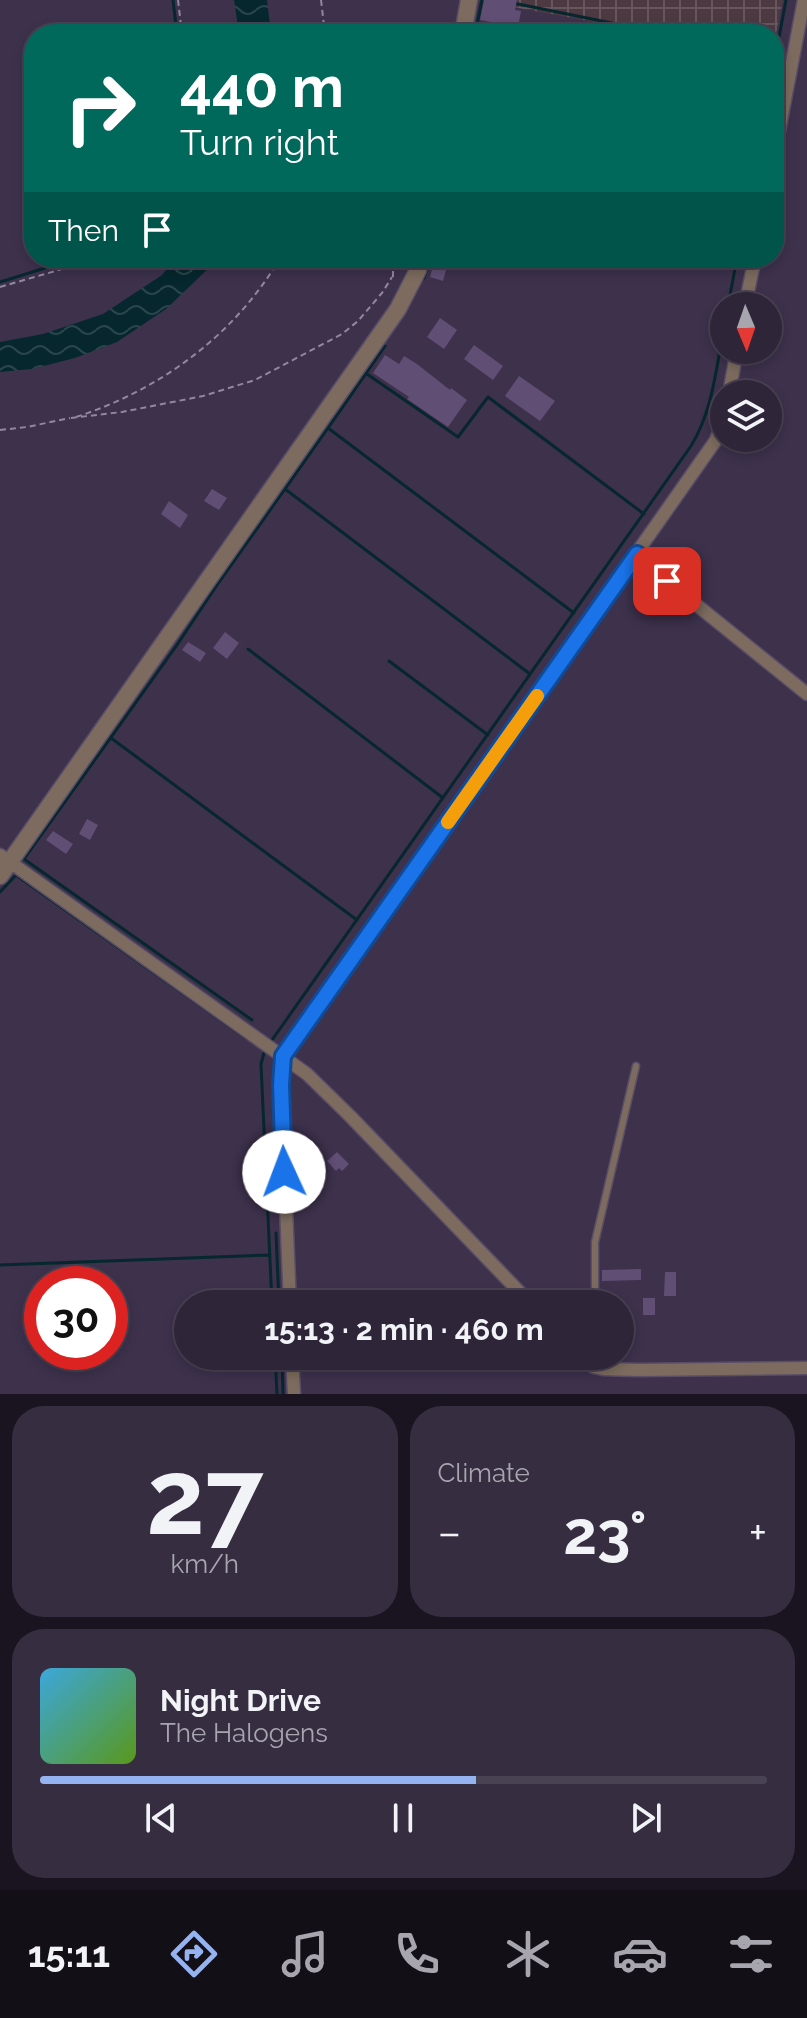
<!DOCTYPE html>
<meta charset="utf-8">
<style>
body{margin:0;font-family:Raleway,sans-serif;background:#362d41;color:#f1f3f6;height:100vh;display:flex;flex-direction:column;font-size:30px;white-space:nowrap}
*{box-sizing:border-box;margin:0}
p{font-size:26px;color:#a7a5ae}
.icon{flex:none;width:44px;height:44px;fill:none;stroke:currentColor;stroke-width:2;stroke-linecap:round;stroke-linejoin:round}
.map{position:relative;height:1394px;overflow:hidden}
.drawer{display:flex;flex-direction:column;gap:12px;padding:12px;background:#19141f;flex:1}
.drawer>*{flex:none}
.guide{position:absolute;left:24px;top:24px;width:760px;height:244px;border-radius:32px;box-shadow:0 4px 12px #0003,0 0 0 2px #494253;background:#00695c;color:#fff;overflow:hidden}
.needle{width:52px;rotate:178deg}
.buttons{position:absolute;left:710px;top:292px;display:grid;gap:16px}
.buttons a{display:grid;place-items:center;width:72px;height:72px;border-radius:50%;background:#2e2539;box-shadow:0 4px 12px #0003,0 0 0 2px #494253;font-size:40px}
.speed{position:absolute;left:24px;top:1266px;display:flex;gap:16px;font-size:40px;font-weight:700;text-align:center}
.speed>*{display:grid;place-content:center;width:104px;height:104px;border-radius:50%;background:#2e2539;box-shadow:0 4px 12px #0003,0 0 0 2px #494253;line-height:1}
.speed .limit{border:12px solid #d22;background:#fff;color:#111}
.pin{position:absolute;display:grid;place-items:center;width:68px;height:68px;color:#fff;margin:-34px;border-radius:16px;box-shadow:0 4px 12px #0006}
.me{position:absolute;width:88px;margin:-44px;rotate:358deg;stroke-linejoin:round;filter:drop-shadow(0 0 6px #0008)}
.turn{display:flex;align-items:center;gap:28px;height:168px;padding:0 24px;font-size:36px}
.turn .icon{width:104px;height:104px;stroke-width:2.5}
.turn b{display:block;font-size:56px;line-height:68px}
.then{display:flex;align-items:center;height:76px;padding:0 24px;background:#0003;gap:16px;font-size:30px}
.big{font-size:60px;font-weight:700;line-height:1.1}
.drawer .widget{flex:1;display:flex;flex-direction:column;justify-content:center;gap:12px;min-width:0;padding:0 28px;border-radius:32px;background:#362d41}
.drawer .dial{align-items:center;gap:0}
.dial b{font-size:104px;line-height:1}
.song{display:flex;align-items:center;gap:24px}
.cover{width:96px;height:96px;border-radius:12px;background:linear-gradient(135deg,hsl(200 70% 55%),hsl(90 70% 35%))}
.played{height:8px;border-radius:4px;background:linear-gradient(90deg,#95b2f1 60%,#494253 60%)}
.keys{display:flex;justify-content:space-around;direction:ltr}
.heat{display:flex;justify-content:space-between;align-items:center;font-size:44px;direction:ltr}
.drawer .tiles{flex:1;display:grid;gap:12px;grid-template-columns:1fr 1fr}
.widget:last-child{grid-column:span 2}
.trip{position:absolute;left:174px;top:1290px;width:460px;height:80px;border-radius:40px;background:#2e2539;box-shadow:0 4px 12px #0003,0 0 0 2px #494253;font-weight:700;line-height:80px;text-align:center}
.dock{display:flex;height:128px;justify-content:space-around;align-items:center;background:#120f17;color:#a7a5ae}
.dock .icon{width:56px;height:56px}
.dock .selected{color:#95b2f1}
.dock b{font-size:36px;color:#f1f3f6}
.map>svg:first-child{display:block}
.industrial{fill:url(#industrial-grid)}
.water{fill:url(#water-waves)}
.lines{fill:none;stroke-linecap:round;stroke-linejoin:round}
.stream{stroke:#06272e;stroke-width:3}
.building{fill:#604e75}
.service-casing{stroke:#594d67;stroke-width:9}
.minor-casing{stroke:#594d67;stroke-width:15}
.tertiary-casing{stroke:#594d67;stroke-width:19}
.path{stroke:#91889e;stroke-width:2;stroke-dasharray:6 4;stroke-linecap:butt}
.service{stroke:#7c6b5e;stroke-width:6}
.minor{stroke:#7c6b5e;stroke-width:12}
.tertiary{stroke:#7c6b5e;stroke-width:16}
.route-casing{stroke:#114b97;stroke-width:20}
.route{stroke:#1a73e8;stroke-width:14}
.slow{stroke:#f59e0b;stroke-width:14}
</style>
<div class="map">
<svg width="807" height="1394" viewBox="0 0 807 1394">
<defs>
<pattern id="industrial-grid" width="8" height="8" patternUnits="userSpaceOnUse" patternTransform="scale(2)"><rect width="8" height="8" fill="#4c3941"/><path d="M0 4h8M4 0v8" fill="none" stroke="#66565d"/></pattern>
<pattern id="water-waves" width="16" height="10" patternUnits="userSpaceOnUse" patternTransform="scale(2)"><rect width="16" height="10" fill="#06272e"/><path d="M0 5q4-4 8 0t8 0" fill="none" stroke="#2a464d"/></pattern>
</defs>
<rect width="100%" height="100%" fill="#3d314c"/>
<path class="industrial" d="M476 0H783L774 44V34H659Z"/>
<path class="water" d="M234 0H267L271 34H239Z
M176 258H216L210 267 166 309 117 342 75 358 32 369 0 372V342L43 334 103 314 162 275Z"/>
<g class="lines">
<path class="stream" d="M173 0 177 34
M513 3 666 34
M475 34 482 0
M774 64 786 0
M424 278 431 258
M0 282 77 258
M728 306 737 258
M367 374 458 437 488 397 644 514
M328 428 574 613
M285 489 530 674
M248 649 443 798
M389 661 488 735
M111 738 357 920
M0 892 16 875 246 1038
M252 1020 24 859 177 645 215 588 340 411 385 346
M272 1040 691 446C713 410 716 368 724 328
M265 1049 261 1064 272 1304
M276 1233 279 1304
M0 1265 270 1255
M275 1356 277 1394
M282 1356 283 1394"/>
</g>
<path class="building" d="M484 0H517L515 10 521 11 518 27 480 20Z
M434 262 447 266 443 281 430 277Z
M440 318 457 330 444 349 427 337Z
M474 345 503 366 493 380 464 359Z
M385 355 399 364 404 356 417 364 450 390 451 388 467 400 448 427 407 399 409 397 373 373Z
M519 376 555 401 540 421 505 396Z
M212 489 227 498 219 510 204 501Z
M169 501 188 515 180 528 161 514Z
M225 632 239 643 227 659 213 648Z
M188 642 206 653 200 662 182 650Z
M87 819 98 825 90 840 79 834Z
M53 831 73 844 66 854 46 840Z
M306 1151 320 1166 310 1175 296 1160Z
M337 1152 349 1164 342 1171 339 1168 336 1171 327 1161Z
M641 1269V1280L602 1281V1270Z
M665 1272H676V1296H664Z
M643 1298H655V1315H643Z"/>
<g class="lines">
<g class="service-casing">
<path id="service" d="M595 1304V1242L636 1066"/>
</g>
<g class="minor-casing">
<path id="minor" d="M774 157 804 0
M745 306 755 258
M729 394 737 350
M637 554 667 581 807 694
M0 855 307 1074 350 1116 531 1304
M290 1304 281 1085 283 1056 716 440 724 417
M292 1356 294 1394
M581 1356 594 1367 603 1369 639 1370 807 1368"/>
</g>
<g class="tertiary-casing">
<path id="tertiary" d="M463 34 469 0
M0 876 398 309 418 270 420 258"/>
</g>
<path class="path" d="M178 0 182 34
M321 0 325 34
M393 277V258
M0 287 76 265 90 258
M76 417C160 390 235 335 280 258
M71 418 122 412 203 396 255 380 342 334 358 321 382 293 392 277
M0 430 27 427 70 418"/>
<use href="#service" class="service"/>
<use href="#minor" class="minor"/>
<use href="#tertiary" class="tertiary"/>
</g>
<g class="lines">
<g class="route-casing">
<path id="route" d="M284 1172 281 1085 283 1056 637 554 667 581"/>
</g>
<use href="#route" class="route"/>
<path class="slow" d="M448 822 537 696"/>
</g>
</svg>
<div class="buttons">
<a><svg class="needle" viewBox="-14 -14 28 28"><path d="M0-13l5 13h-10z" fill="#e53935"/><path d="M0 13l5-13h-10z" fill="#a7a5ae"/></svg></a>
<a><svg class="icon" aria-label="layers" viewBox="0 0 24 24"><path d="M12 4l9 5-9 5-9-5zM3 14l9 5 9-5"/></svg></a>
</div>
<div class="speed"><div class="limit">30</div></div>
<div class="pin" style="left:667px;top:581px;background:#d93025"><svg class="icon" aria-label="arrive" viewBox="0 0 24 24"><path d="M6 21V4h12l-3 4 3 4H6"/></svg></div>
<svg class="me" style="left:284px;top:1172px" viewBox="-20 -20 40 40"><circle r="19" fill="#fff"/><path d="M0-13L10 11 0 6-10 11z" fill="#1a73e8"/></svg>
<div class="trip">15:13 · 2 min · 460 m</div>
<div class="guide">
<div class="turn"><svg class="icon" aria-label="right" viewBox="0 0 24 24"><path d="M7 20v-9h11M14 6l5 5-5 5"/></svg><div><b>440 m</b>Turn right</div></div>
<div class="then">Then<svg class="icon" aria-label="arrive" viewBox="0 0 24 24"><path d="M6 21V4h12l-3 4 3 4H6"/></svg></div>
</div>
</div>
<section class="drawer">
<div class="tiles">
<div class="widget dial"><b>27</b><p>km/h</p></div>
<div class="widget"><p>Climate</p>
<div class="heat"><a>−</a><b class="big">23°</b><a>+</a></div>
</div>
<div class="widget">
<div class="song"><i class="cover"></i><div><b>Night Drive</b><p>The Halogens</p></div></div>
<div class="played"></div>
<div class="keys"><svg class="icon" aria-label="previous" viewBox="0 0 24 24"><path d="M18 5L8 12l10 7zM5 5v14"/></svg><svg class="icon" aria-label="pause" viewBox="0 0 24 24"><path d="M8 5v14M16 5v14"/></svg><svg class="icon" aria-label="next" viewBox="0 0 24 24"><path d="M6 5l10 7-10 7zM19 5v14"/></svg></div>
</div>
</div>
</section>
<nav class="dock">
<b>15:11</b>
<svg class="icon selected" aria-label="directions" viewBox="0 0 24 24"><path d="M12 3l9 9-9 9-9-9zM9 14v-3h6M13 9l2 2-2 2"/></svg>
<svg class="icon" aria-label="music" viewBox="0 0 24 24"><path d="M9 18V5l10-2v13"/><circle cx="6" cy="18" r="3"/><circle cx="16" cy="16" r="3"/></svg>
<svg class="icon" aria-label="phone" viewBox="0 0 24 24"><path d="M5 4h4l2 5-3 2q2 4 5 5l2-3 5 2v4C11 20 4 13 5 4z"/></svg>
<svg class="icon" aria-label="climate" viewBox="0 0 24 24"><path d="M12 3v18M4 7l16 10M4 17L20 7"/></svg>
<svg class="icon" aria-label="car" viewBox="0 0 24 24"><path d="M5 17H2v-5l4-1 3-4h7l3 4 3 1v5h-3M9 17h6M6 11h13"/><circle cx="7" cy="17" r="2"/><circle cx="17" cy="17" r="2"/></svg>
<svg class="icon" aria-label="filters" viewBox="0 0 24 24"><path d="M4 7h16M4 17h16"/><circle cx="9" cy="7" r="2"/><circle cx="15" cy="17" r="2"/></svg>
</nav>
